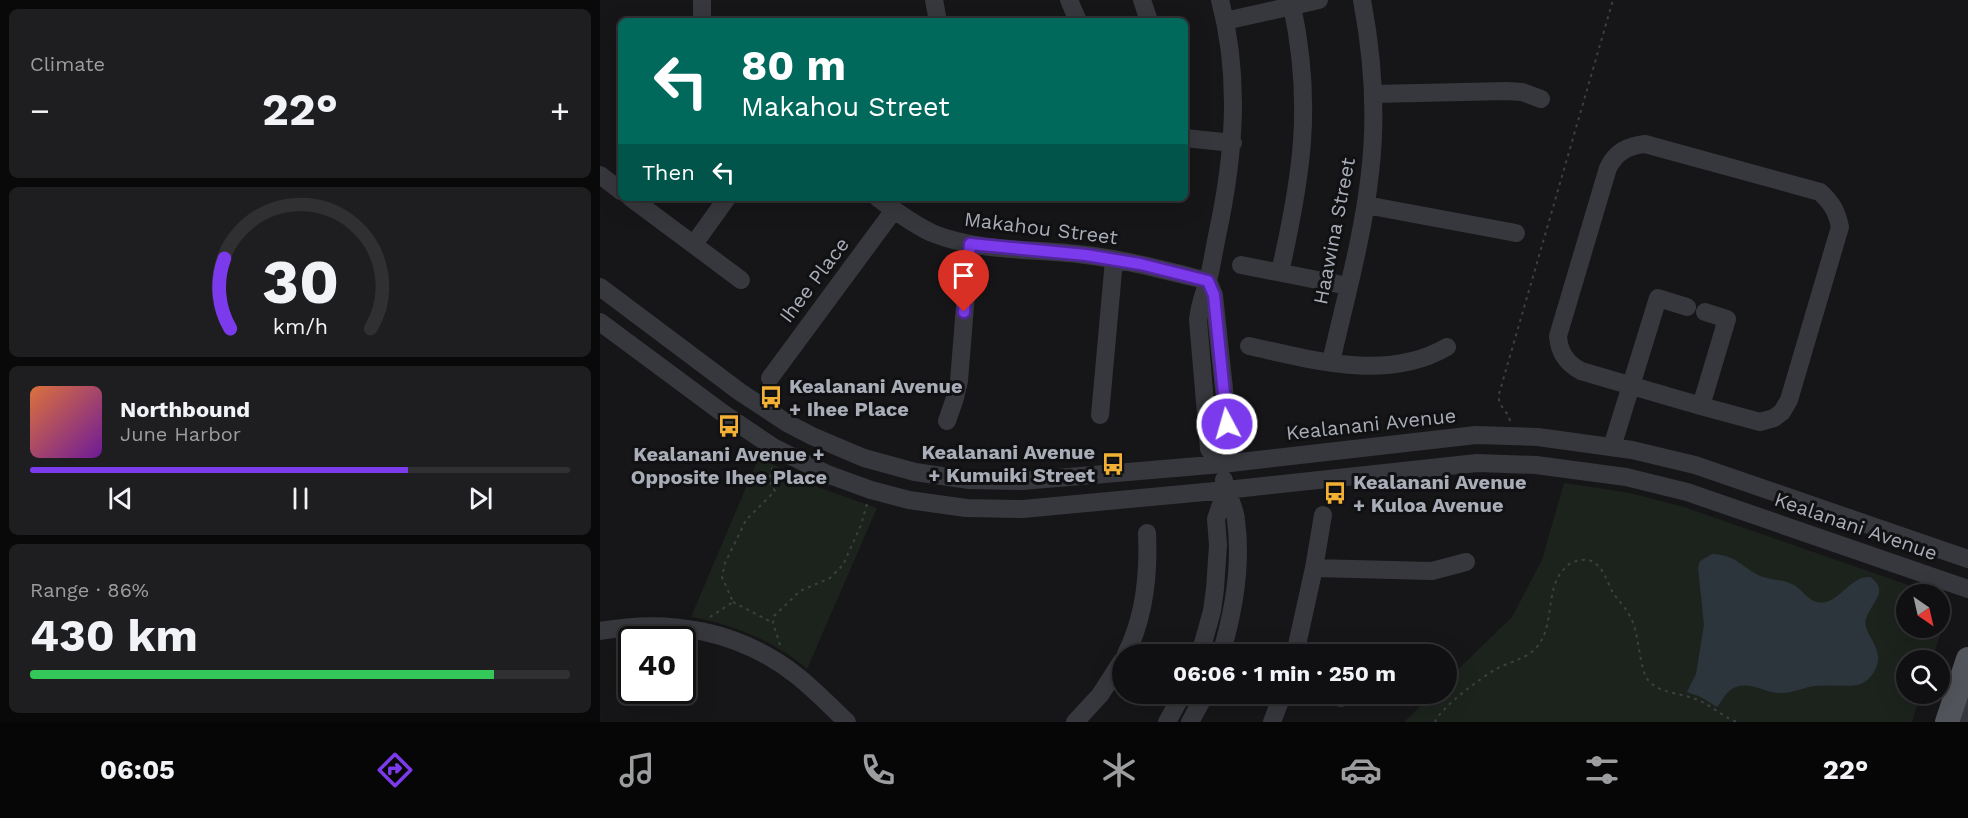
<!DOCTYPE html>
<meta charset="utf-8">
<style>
body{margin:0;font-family:"Work Sans",sans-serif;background:#1e1e20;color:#f1f3f6;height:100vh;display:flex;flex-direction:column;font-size:22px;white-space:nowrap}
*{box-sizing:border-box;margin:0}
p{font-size:20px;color:#9c9d9f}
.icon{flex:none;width:33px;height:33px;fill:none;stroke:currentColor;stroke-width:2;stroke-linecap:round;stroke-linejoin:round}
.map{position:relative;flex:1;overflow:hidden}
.side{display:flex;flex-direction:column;gap:9px;padding:9px;background:#09090a;width:600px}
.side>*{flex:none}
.top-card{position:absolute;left:18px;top:18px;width:570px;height:183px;border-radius:9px;box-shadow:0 6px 24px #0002,0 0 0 2px #303032;background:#00695c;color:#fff;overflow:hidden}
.needle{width:39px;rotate:146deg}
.controls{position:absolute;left:1296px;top:584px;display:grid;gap:12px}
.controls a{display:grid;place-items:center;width:54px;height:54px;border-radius:50%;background:#101012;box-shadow:0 6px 24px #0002,0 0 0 2px #303032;font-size:30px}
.speed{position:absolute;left:18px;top:626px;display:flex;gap:12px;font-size:30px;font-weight:700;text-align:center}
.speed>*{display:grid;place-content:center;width:78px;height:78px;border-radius:50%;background:#101012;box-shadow:0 6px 24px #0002,0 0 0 2px #303032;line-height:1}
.speed .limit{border:3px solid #111;border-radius:9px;background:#fff;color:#111}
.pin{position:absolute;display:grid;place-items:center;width:51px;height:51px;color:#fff;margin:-62px -26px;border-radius:50% 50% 50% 0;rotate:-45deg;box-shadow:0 0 6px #0007}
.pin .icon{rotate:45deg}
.me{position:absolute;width:66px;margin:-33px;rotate:354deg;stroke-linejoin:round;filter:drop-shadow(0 0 4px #0008)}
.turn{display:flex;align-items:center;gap:21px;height:126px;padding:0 24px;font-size:27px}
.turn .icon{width:78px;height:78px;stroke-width:2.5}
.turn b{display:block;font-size:42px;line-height:51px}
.then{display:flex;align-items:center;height:57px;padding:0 24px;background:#0003;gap:12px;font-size:22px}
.big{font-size:45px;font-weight:700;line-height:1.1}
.side .card{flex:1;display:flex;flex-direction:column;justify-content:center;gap:9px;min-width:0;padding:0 21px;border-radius:9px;background:#1e1e20}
.side .dial{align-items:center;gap:0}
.dial svg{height:156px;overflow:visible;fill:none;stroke:#303032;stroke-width:7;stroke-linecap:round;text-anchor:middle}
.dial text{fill:#f1f3f6;stroke:none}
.song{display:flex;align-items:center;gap:18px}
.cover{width:72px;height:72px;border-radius:9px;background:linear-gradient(135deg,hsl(20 70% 55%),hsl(280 70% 35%))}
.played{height:6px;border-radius:3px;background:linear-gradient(90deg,#7c3aed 70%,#303032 70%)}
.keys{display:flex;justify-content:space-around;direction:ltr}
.heat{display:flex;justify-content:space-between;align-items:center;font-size:33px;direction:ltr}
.charge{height:9px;border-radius:4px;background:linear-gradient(90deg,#34c759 86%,#303032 0)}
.trip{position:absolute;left:512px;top:644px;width:345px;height:60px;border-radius:30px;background:#101012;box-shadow:0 6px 24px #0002,0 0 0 2px #303032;font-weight:700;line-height:60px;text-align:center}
.dock{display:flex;height:96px;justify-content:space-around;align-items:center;background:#060607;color:#9c9d9f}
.dock .icon{width:42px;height:42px}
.dock .current{color:#7c3aed}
.dock b{font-size:27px;color:#f1f3f6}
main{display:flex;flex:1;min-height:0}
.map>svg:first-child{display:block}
.green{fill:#1c231d}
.water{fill:#2c353c}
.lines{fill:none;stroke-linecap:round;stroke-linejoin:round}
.path{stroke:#3d3f44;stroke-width:2;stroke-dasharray:3 4.5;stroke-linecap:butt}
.minor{stroke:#37383d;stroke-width:18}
.major{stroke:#53555c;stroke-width:24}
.route-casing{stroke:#51269a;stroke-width:15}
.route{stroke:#7c3aed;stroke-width:10}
.labels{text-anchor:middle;stroke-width:6;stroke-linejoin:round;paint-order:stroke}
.street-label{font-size:20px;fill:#a8adb8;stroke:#111113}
.poi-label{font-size:20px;font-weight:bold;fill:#a8adb8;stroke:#111113;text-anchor:start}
</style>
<main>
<section class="side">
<div class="card"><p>Climate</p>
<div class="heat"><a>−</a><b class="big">22°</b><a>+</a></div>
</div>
<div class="card dial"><svg viewBox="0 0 100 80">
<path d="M14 69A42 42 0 1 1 86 69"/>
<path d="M14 69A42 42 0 0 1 11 33" stroke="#7c3aed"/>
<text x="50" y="56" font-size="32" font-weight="700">30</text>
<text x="50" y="72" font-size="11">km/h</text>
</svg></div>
<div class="card">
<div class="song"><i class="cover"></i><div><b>Northbound</b><p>June Harbor</p></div></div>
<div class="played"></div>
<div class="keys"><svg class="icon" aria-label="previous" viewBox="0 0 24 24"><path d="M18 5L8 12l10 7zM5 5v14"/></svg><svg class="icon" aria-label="pause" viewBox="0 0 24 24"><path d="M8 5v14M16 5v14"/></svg><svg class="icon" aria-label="next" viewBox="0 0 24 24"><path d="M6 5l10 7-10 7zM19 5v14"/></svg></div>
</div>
<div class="card"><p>Range · 86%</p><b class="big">430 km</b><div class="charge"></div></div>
</section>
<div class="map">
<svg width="1368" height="722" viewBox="0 0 1368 722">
<rect width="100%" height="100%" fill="#161618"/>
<path class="green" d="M159 457 220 488 277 508 207 669C175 641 132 624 91 617Z
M964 483 1030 493 1084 507 1334 594H1306V627H1340V596L1343 599 1348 610 1332 660H1306V693H1321L1312 722H804L834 693H846V681L912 617 942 560Z"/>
<path class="water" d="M1112 554C1139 555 1142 569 1163 577 1173 580 1185 580 1194 585 1202 590 1208 600 1217 602 1238 607 1248 576 1270 577 1289 590 1274 600 1267 616 1258 635 1291 647 1272 675 1269 679 1265 682 1261 684 1247 688 1230 684 1215 686 1203 687 1192 694 1180 693 1166 693 1154 683 1139 686 1127 689 1124 698 1117 707L1101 697 1087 692 1096 674 1104 625 1098 567 1100 561Z"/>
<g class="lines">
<path class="path" d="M910 421C908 410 897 407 899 394L1013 0
M133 602 173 623
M110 617 133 602 122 577 125 563 146 520 175 491C168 482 169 475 174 464
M180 645 173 623 174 616 200 591 230 578 243 565 261 525 267 504
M835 722C841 707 881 678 896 669 909 662 926 659 936 648 956 626 944 588 965 568 969 563 975 561 981 560 1001 557 1006 580 1013 593 1020 603 1029 611 1033 623 1039 637 1040 671 1048 680 1060 694 1082 693 1098 700 1112 706 1123 717 1137 722"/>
<path class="minor" d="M334 0 338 21
M469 0 478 21
M542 0 549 21
M620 0C641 79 634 157 617 236 614 250 612 266 608 280 604 294 599 306 598 320L609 449 622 464
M102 21V0
M625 21 719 0
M774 94 907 91 922 92 941 99
M585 138 633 143
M0 175 21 191
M31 198 141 280
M278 198C295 211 313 224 332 233 381 253 435 248 486 255 527 260 568 271 608 281
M766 205 916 233
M94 244 127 198
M641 265 748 286
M680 272C702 176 713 104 692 6
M608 281 614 295 630 445 622 464
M0 287 140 392 187 423 212 436 264 458 315 472 369 480 422 481 622 464 876 435 938 437 1032 450 1095 465 1368 559
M0 322 124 414 173 447 227 474 271 490 309 500 366 508 423 509 626 490 877 463 936 465 1026 477 1087 492 1368 589
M649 346C713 360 787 382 847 347
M731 362C745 300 763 237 770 173 777 115 773 58 762 0
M170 378 294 210
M1101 406 1160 422 1174 418 1182 412 1189 400 1240 227C1237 212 1232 203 1220 192L1045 144C1027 146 1016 152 1008 168L958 336C959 352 966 363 981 371L1101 406 1127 319 1105 312
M500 415 514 260
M347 421 355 398 359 381 370 244
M1012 447 1058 298 1087 307
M714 568 832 571 866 562
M0 631C70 618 140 631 196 675 214 689 230 706 247 722
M526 654C545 616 549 575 547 533
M600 654 612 611 615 589 618 545 616 519 626 490
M621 654C634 611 642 565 636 520 635 506 626 494 624 480
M695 654 714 568 723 515
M726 693 741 698
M475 722 500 695 522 661
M567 722 583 693
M590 722 606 693
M672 722 683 693
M1361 722 1368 700"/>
<path class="major" d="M1347 722 1368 659"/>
</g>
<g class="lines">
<g class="route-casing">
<path id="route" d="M364 312 370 244 486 255 540 264 608 281 614 295 627 424"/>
</g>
<use href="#route" class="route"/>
</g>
<defs>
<g id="bus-bare" transform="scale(1.8)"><path d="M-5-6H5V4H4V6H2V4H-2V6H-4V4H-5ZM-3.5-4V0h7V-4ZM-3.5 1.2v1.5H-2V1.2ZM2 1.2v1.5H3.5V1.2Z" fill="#f2b134" stroke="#111113" stroke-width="2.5" paint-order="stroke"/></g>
</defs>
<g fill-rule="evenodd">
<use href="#bus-bare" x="171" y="397"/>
<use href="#bus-bare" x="129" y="426"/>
<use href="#bus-bare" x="513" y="464"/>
<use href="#bus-bare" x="735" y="493"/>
</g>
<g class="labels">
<g class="street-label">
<text transform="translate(441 228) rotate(7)" y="7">Makahou Street</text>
<text transform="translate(734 231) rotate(-79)" y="7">Haawina Street</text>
<text transform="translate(214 280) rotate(-53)" y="7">Ihee Place</text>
<text transform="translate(771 424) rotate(-6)" y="7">Kealanani Avenue</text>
<text transform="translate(1256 526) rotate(19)" y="7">Kealanani Avenue</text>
</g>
<g class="poi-label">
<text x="189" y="393">Kealanani Avenue<tspan x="189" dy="23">+ Ihee Place</tspan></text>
<text x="495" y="459" text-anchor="end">Kealanani Avenue<tspan x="495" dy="23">+ Kumuiki Street</tspan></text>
<text x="129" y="461" text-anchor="middle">Kealanani Avenue +<tspan x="129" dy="23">Opposite Ihee Place</tspan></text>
<text x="753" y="489">Kealanani Avenue<tspan x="753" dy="23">+ Kuloa Avenue</tspan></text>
</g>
</g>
</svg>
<div class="controls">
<a><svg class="needle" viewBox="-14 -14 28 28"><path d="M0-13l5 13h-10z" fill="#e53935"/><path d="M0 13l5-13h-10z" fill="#9c9d9f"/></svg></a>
<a><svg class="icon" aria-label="search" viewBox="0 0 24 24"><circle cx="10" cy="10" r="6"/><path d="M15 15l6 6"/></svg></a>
</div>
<div class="speed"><div class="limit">40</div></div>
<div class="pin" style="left:364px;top:312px;background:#d93025"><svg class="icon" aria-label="arrive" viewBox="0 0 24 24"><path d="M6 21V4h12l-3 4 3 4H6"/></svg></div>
<svg class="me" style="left:627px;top:424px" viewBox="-20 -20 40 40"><circle r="17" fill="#7c3aed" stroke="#fff" stroke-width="3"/><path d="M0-11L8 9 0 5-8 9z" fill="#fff"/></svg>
<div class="trip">06:06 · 1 min · 250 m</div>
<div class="top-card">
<div class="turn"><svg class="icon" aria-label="left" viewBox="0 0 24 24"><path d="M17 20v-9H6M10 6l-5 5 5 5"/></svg><div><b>80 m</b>Makahou Street</div></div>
<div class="then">Then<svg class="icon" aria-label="left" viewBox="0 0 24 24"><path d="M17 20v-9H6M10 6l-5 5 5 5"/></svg></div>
</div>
</div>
</main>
<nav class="dock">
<b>06:05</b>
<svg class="icon current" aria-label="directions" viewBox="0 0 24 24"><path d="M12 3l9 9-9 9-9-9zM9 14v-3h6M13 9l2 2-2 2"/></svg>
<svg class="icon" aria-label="music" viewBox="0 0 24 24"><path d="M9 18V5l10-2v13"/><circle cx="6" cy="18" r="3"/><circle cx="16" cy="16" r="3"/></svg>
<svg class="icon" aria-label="phone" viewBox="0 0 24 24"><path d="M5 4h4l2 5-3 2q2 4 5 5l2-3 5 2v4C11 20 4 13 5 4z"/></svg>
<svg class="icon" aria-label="climate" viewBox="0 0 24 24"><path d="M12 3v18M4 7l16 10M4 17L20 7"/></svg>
<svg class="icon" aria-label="car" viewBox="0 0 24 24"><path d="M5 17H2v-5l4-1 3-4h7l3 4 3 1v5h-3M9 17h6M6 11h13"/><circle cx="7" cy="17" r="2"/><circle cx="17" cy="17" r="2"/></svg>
<svg class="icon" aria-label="filters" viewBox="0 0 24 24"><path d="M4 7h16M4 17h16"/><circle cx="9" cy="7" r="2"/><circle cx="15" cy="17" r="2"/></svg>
<b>22°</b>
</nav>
